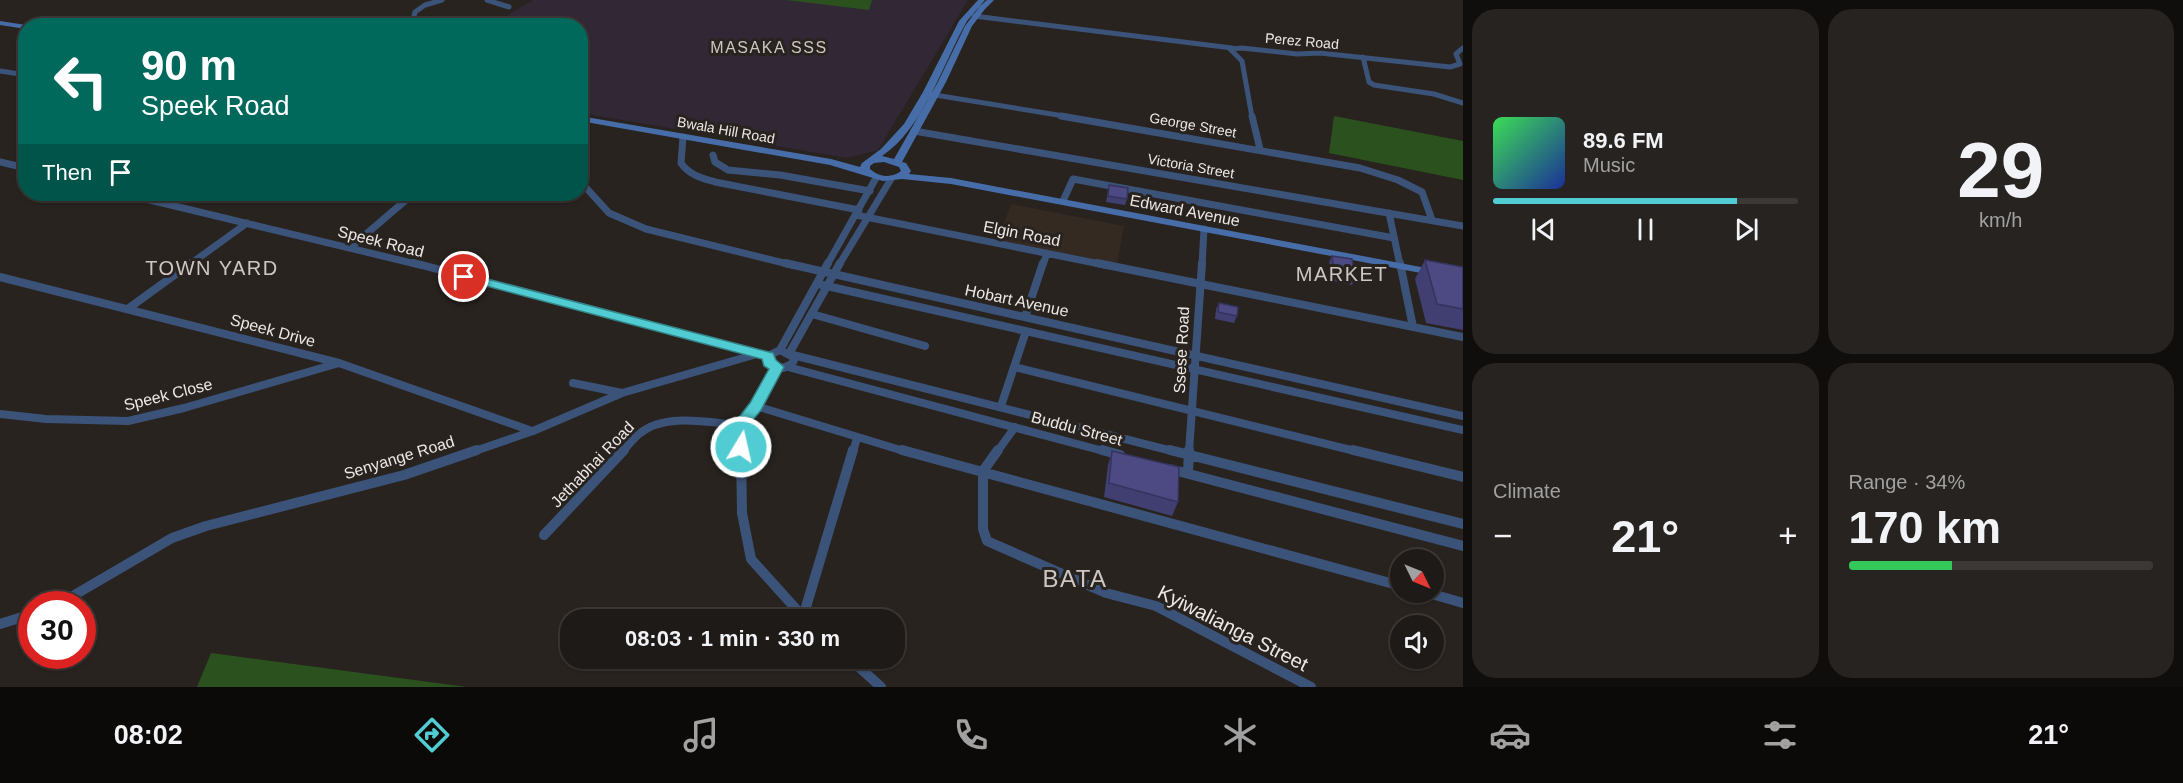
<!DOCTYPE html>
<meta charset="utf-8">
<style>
body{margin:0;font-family:Helvetica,sans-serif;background:#262320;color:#f1f3f6;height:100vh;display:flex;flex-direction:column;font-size:22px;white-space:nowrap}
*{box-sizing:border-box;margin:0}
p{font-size:20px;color:#a1a1a1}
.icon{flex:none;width:33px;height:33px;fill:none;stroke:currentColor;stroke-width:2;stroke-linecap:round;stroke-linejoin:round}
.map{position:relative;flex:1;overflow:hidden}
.sheet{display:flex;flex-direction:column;gap:9px;padding:9px;background:#100e0d;width:720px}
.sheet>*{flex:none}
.banner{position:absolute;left:18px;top:18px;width:570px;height:183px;border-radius:24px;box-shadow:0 2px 4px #0004,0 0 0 2px #3c3836;background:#00695c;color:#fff;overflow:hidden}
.needle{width:39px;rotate:133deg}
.fabs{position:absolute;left:1390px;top:549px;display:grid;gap:12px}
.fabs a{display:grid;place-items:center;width:54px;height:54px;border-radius:50%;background:#1e1a17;box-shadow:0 2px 4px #0004,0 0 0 2px #3c3836;font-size:30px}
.speed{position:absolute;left:18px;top:591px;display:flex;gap:12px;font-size:30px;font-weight:700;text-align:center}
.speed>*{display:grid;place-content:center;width:78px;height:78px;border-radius:50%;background:#1e1a17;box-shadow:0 2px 4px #0004,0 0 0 2px #3c3836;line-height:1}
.speed .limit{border:9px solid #d22;background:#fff;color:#111}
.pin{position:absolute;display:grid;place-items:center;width:51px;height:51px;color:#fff;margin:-26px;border:3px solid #fff;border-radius:50%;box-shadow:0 2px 6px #0007}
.me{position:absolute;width:66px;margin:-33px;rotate:9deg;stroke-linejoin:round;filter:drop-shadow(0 0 4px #0008)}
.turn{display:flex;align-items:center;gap:21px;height:126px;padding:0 24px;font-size:27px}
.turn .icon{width:78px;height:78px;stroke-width:2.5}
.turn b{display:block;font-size:42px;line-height:51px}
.then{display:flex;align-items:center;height:57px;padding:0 24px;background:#0003;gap:12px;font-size:22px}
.big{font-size:45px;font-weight:600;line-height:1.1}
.sheet .card{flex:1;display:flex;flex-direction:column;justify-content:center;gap:9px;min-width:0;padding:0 21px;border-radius:24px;background:#262320}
.sheet .dial{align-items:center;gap:0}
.dial b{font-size:78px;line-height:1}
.song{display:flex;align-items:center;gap:18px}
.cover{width:72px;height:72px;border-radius:9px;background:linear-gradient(135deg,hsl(130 70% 55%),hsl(230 70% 35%))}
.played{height:6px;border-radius:3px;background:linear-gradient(90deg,#51ccd2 80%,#3c3836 80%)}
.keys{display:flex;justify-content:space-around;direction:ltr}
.heat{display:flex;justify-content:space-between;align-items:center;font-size:33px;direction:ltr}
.charge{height:9px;border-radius:4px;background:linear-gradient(90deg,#34c759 34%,#3c3836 0)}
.sheet .tiles{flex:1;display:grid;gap:9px;grid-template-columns:repeat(2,1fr)}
.trip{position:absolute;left:560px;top:609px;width:345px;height:60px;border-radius:24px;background:#1e1a17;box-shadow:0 2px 4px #0004,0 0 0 2px #3c3836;font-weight:600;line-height:60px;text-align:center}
.dock{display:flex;height:96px;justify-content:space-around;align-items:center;background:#0c0a09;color:#a1a1a1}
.dock .icon{width:42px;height:42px}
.dock .selected{color:#51ccd2}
.dock b{font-size:27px;color:#f1f3f6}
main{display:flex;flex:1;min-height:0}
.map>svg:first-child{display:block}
.built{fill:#352a22}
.education{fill:#322735}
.green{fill:#2b511e}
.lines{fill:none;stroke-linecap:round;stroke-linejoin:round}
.street-far3{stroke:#3c5379;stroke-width:5}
.street-far2{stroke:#3c5379;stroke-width:7}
.street-far1{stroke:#3c5379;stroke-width:8}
.street{stroke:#3c5379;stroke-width:10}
.secondary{fill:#476da9;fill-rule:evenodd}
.wall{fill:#413f71}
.building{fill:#4c4983;stroke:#35335c;stroke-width:1.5}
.route{fill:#51ccd2;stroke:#358588;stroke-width:1.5}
.labels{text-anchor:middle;stroke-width:6;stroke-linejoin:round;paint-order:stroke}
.far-street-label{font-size:14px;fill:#ece8e6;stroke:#28231f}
.far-quarter-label{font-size:16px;letter-spacing:1.5px;fill:#cec6c1;stroke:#28231f}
.street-label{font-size:16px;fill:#ece8e6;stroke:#28231f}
.quarter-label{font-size:20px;letter-spacing:1.5px;fill:#cec6c1;stroke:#28231f}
.near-street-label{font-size:20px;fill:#ece8e6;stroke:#28231f}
.near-quarter-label{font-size:24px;letter-spacing:1.5px;fill:#cec6c1;stroke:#28231f}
</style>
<main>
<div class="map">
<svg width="1463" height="687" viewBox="0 0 1463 687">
<rect width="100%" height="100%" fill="#28231f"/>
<path class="built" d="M1011 204 1124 226 1117 264 998 240Z"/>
<path class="education" d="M533 0H968L878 150 847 158 581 113 580 26H490Z"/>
<path class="green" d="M786 0H872L869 10Z
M1334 116 1463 141V180L1329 153Z
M211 653 467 687H197Z"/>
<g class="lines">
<path class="street-far3" d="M487 0 509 7
M974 16 1232 48
M236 26 242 22
M439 26 418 21 414 16 415 12 425 5 442 0
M1363 57 1369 82 1374 85 1434 94 1463 103
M0 71 26 75
M929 94 1070 117
M1252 117 1242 61 1230 49 1242 48 1297 54 1320 53 1450 67 1460 64 1456 54 1463 48"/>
<path class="street-far2" d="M1061 116 1360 168 1398 180 1422 192 1432 220
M1252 116 1260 149
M914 131 1463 226
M683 137 681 163C689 175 702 178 715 182L859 210
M713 155 715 162 728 170 780 175 870 191
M0 162 26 168
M580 181 609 213 646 229 792 265
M125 194 420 265
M1063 201 1073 179 1394 238
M1389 213 1400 265
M856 215 1105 265
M351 247 413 194
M189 265 247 223
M827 265 876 178
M839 265 891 179
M1043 265 1047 253
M1202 265 1204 229"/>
<path class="street-far1" d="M414 263 768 356
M785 263 1463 416
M1097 263 1463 337
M1400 263 1413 327
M0 277 339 363 532 431
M818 284 1463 430
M129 308 191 263
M812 314 925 346
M1025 317 1043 263
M780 350 828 263
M780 350 795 358 792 364 783 368 769 363 768 356Z
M790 352 840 263
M793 355 1176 452
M788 367 1107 452
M1014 367 1359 452
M573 383 622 393
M756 406 907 452
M1001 406 1026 331
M0 414 46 419 128 421 184 408 339 363
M741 425V452
M741 425 756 406 777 367
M472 452 533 431 622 393 757 354
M622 452C628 446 633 439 639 434 665 412 710 423 741 425
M853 452 857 438
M997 452 1015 427
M1189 452 1202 263"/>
<path class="street" d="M741 450 742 513 751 559 806 620
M902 450 1401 586
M998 450 983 471V529L987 541 1106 593 1156 606 1311 687
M1102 450 1120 455
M1170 450 1463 524
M1353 450 1463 477
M1170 469 1463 546
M1188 473 1189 450
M544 535 624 450
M1425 592 1463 603
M59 604 172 538 206 526 404 475 477 450
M803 617 853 450
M0 624 32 614
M849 658 881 687"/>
<path class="secondary" d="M978 0H985L967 21C943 63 924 128 882 156L894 159 938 82 965 26 980 6 987 0H994L985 9 972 26 946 82 902 162 906 163 911 171 909 174 951 178 1463 275V281L951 184 902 179 883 181 830 165 580 121V116L831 159 860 167 862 163 881 149 904 124 923 92 959 21ZM884 162 899 167 901 171C891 179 879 177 870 169V166L874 163Z
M0 21 26 25 29 26H26V29L0 25Z"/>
</g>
<path class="wall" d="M1109 185 1127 199 1125 205 1106 202Z
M1332 256 1355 278 1352 285 1332 281 1329 262Z
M1425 260 1463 267V330L1426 323 1415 279Z
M1219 303 1237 316 1234 323 1215 319 1216 309Z
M1112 451 1178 502 1172 516 1104 497 1108 465Z"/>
<path class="building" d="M1109 185 1128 188 1127 199 1108 196Z
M1332 256 1352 259 1355 278 1335 275Z
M1425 260 1463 267V309L1437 304Z
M1219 303 1238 307 1237 316 1218 312Z
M1112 451 1179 467 1178 502 1109 483Z"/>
<path class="route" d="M464 273 773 353 776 360 784 367 761 410 748 426 749 447 747 451H736L733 447V425L750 403 769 369 764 366 762 359 460 279 458 277Z"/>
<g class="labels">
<g class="far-street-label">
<text transform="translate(1302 41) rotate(5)" y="5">Perez Road</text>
<text transform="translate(1193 125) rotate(10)" y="5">George Street</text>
<text transform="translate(726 130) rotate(10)" y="5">Bwala Hill Road</text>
<text transform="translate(1191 166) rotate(10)" y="5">Victoria Street</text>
</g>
<g class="far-quarter-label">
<text x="769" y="53">MASAKA SSS</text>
</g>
<g class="street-label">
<text transform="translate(1185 210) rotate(11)" y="6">Edward Avenue</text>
<text transform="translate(1022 233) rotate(11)" y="6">Elgin Road</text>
<text transform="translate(381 241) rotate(14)" y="6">Speek Road</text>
<text transform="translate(1017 300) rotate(12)" y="6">Hobart Avenue</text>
<text transform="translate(273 330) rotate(15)" y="6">Speek Drive</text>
<text transform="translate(1181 350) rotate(-87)" y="6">Ssese Road</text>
<text transform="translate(168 394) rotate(-14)" y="6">Speek Close</text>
<text transform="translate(1077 428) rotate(15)" y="6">Buddu Street</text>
<text transform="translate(399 457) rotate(-17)" y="6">Senyange Road</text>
<text transform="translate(592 464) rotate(-46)" y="6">Jethabhai Road</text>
</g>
<g class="quarter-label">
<text x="212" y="275">TOWN YARD</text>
<text x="1342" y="281">MARKET</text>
</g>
<g class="near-street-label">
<text transform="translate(1233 628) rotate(27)" y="7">Kyiwalianga Street</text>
</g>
<g class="near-quarter-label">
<text x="1075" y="587">BATA</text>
</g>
</g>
</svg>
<div class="fabs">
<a><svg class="needle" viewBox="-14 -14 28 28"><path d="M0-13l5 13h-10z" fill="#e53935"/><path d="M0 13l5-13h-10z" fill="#a1a1a1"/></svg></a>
<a><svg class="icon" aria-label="sound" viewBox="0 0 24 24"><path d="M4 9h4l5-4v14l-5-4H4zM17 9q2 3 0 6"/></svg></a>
</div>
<div class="speed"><div class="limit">30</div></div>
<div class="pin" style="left:464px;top:277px;background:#d93025"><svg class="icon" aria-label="arrive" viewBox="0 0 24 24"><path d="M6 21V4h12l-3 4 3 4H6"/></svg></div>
<svg class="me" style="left:741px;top:447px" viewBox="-20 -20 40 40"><circle r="17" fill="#51ccd2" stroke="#fff" stroke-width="3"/><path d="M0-11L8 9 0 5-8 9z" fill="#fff"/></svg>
<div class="trip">08:03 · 1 min · 330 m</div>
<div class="banner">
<div class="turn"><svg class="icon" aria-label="left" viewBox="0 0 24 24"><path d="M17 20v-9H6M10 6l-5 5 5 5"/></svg><div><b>90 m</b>Speek Road</div></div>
<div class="then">Then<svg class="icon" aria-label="arrive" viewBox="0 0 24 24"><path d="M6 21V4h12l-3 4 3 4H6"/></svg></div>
</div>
</div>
<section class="sheet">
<div class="tiles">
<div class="card">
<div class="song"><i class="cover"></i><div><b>89.6 FM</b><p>Music</p></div></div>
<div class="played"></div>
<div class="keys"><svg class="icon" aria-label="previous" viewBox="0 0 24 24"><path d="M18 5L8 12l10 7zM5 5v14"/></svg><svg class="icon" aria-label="pause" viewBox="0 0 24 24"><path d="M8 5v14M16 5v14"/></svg><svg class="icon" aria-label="next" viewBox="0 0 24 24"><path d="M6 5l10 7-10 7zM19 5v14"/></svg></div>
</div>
<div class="card dial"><b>29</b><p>km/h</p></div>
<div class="card"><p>Climate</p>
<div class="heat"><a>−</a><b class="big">21°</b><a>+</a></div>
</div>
<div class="card"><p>Range · 34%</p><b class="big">170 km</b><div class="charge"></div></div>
</div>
</section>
</main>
<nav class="dock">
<b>08:02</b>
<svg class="icon selected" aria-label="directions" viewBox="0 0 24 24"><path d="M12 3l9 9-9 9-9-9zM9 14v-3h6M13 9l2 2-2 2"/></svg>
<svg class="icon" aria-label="music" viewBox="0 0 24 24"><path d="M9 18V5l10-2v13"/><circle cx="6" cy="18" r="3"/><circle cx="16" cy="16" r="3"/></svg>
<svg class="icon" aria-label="phone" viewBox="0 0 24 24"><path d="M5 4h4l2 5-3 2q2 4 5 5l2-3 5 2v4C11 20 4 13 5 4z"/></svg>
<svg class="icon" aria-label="climate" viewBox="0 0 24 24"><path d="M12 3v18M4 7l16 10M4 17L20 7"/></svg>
<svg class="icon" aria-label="car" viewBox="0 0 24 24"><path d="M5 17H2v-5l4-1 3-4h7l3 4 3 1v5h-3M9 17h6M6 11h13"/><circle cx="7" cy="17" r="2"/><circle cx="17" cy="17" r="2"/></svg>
<svg class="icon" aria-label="filters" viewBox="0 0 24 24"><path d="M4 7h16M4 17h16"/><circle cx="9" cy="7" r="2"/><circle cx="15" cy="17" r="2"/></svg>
<b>21°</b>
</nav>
